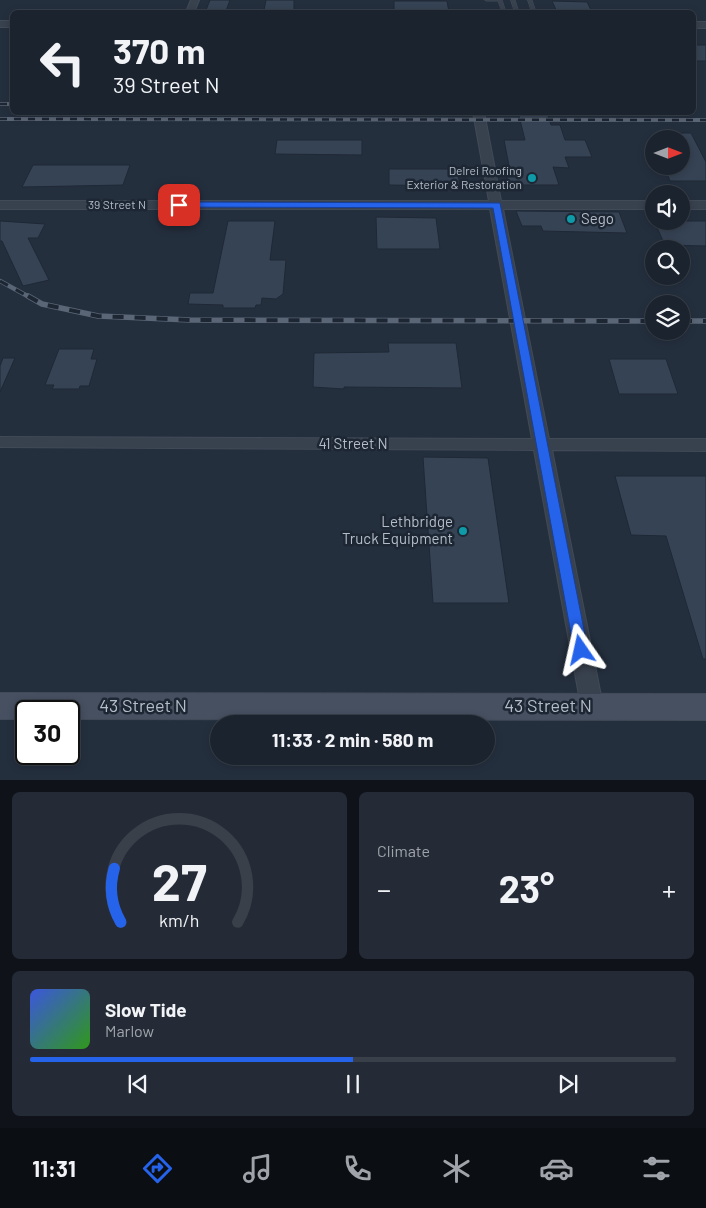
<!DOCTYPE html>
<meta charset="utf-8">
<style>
body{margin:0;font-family:Barlow,sans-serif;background:#242b36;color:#f1f3f6;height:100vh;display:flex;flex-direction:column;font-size:19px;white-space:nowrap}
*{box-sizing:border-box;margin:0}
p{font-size:16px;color:#a0a4aa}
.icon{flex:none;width:28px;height:28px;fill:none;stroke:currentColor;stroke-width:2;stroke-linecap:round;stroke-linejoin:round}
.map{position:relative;height:780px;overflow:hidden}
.details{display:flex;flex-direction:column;gap:12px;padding:12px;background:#0f1319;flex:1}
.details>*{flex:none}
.guide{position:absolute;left:10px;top:10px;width:686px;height:105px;border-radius:8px;box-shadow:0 2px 8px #0003,0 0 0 1px #39404a;background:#1b232e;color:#f1f3f6;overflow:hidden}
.needle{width:32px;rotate:90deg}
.controls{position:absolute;left:645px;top:130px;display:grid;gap:10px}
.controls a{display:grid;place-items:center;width:45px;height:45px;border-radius:50%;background:#1b232e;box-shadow:0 2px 8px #0003,0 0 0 1px #39404a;font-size:25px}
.speed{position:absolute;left:15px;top:700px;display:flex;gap:10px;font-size:25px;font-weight:700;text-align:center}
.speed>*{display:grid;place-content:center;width:65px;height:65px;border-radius:50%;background:#1b232e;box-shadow:0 2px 8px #0003,0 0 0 1px #39404a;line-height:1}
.speed .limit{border:2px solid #111;border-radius:8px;background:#fff;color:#111}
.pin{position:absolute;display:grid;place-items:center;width:42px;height:42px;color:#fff;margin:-21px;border-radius:10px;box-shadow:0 2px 8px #0006}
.me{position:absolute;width:55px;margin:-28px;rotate:349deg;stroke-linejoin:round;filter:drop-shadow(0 0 4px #0008)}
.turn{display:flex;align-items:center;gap:18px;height:105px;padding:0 20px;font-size:22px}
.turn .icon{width:65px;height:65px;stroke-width:2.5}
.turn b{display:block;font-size:35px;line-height:42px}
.big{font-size:38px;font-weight:700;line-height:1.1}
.details .tile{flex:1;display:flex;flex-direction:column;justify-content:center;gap:8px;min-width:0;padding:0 18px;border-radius:8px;background:#242b36}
.details .dial{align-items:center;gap:0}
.dial svg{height:130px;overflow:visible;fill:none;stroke:#39404a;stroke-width:7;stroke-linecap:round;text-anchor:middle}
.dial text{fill:#f1f3f6;stroke:none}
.song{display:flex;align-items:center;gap:15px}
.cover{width:60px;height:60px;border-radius:8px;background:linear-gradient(135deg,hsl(230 70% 55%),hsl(110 70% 35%))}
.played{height:5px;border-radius:2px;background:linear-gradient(90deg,#2563eb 50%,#39404a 50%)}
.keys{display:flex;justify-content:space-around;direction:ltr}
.heat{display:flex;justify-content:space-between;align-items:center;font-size:28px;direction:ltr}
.details .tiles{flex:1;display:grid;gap:12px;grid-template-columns:1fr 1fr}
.tile:last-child{grid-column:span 2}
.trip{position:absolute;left:210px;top:715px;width:285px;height:50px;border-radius:25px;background:#1b232e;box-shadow:0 2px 8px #0003,0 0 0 1px #39404a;font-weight:700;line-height:50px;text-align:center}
.dock{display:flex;height:80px;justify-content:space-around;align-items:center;background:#0b0e12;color:#a0a4aa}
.dock .icon{width:35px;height:35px}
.dock .current{color:#2563eb}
.dock b{font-size:22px;color:#f1f3f6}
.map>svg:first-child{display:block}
.building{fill:#364354;stroke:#1f2835}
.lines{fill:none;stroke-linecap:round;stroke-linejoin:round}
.service-casing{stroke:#414a57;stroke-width:1}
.minor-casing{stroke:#414a57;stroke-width:2}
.tertiary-casing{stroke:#414a57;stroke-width:2}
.secondary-casing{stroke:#414a57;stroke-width:2}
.service{fill:#38414e;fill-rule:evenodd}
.minor{fill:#38414e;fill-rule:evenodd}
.tertiary{fill:#38414e;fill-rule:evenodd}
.secondary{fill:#465061;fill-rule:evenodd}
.rail-far2-casing{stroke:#5a6575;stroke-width:4}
.rail-far1-casing{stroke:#5a6575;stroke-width:4.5}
.rail-casing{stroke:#5a6575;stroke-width:5.5}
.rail-far2{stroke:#1d2633;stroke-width:2.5;stroke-dasharray:7;stroke-linecap:butt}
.rail-far1{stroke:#1d2633;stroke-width:3;stroke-dasharray:9;stroke-linecap:butt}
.rail{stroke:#1d2633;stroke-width:4;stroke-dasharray:11;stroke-linecap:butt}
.route{fill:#2563eb;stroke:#184099}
.culture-dot{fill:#0f9aa8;stroke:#1d2633;stroke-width:2}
.labels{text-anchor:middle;stroke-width:5;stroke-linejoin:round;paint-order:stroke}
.far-poi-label{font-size:12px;fill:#b4bcc9;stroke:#1d2633;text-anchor:end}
.far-street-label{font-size:12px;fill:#b4bcc9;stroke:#1d2633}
.poi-label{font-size:15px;fill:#b4bcc9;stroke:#1d2633;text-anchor:start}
.street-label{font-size:15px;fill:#b4bcc9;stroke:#1d2633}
.near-street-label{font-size:18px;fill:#b4bcc9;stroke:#1d2633}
</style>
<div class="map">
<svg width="706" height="781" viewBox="0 0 706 781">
<rect width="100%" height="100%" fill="#242f3e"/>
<path class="building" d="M210 0H230L226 11 206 10Z
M266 0H294V10H264Z
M394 1H447L449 12H394Z
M552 1 587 2 592 12H557Z
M694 45H706V61H694Z
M518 112H547L551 125H560L565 140H585L592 157H565L569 168 553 167 559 185H508L506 171H510L504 140H525Z
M681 133H691L706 162V181H670L664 166H681Z
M277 140H362V155L275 154Z
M33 165H130L123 185 22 187Z
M389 169H457L460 186 389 185Z
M516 211 619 212 627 233 543 231 541 226H522Z
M376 217 436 218 440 249H377Z
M0 221 45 224 38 238H28L49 280 23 286 2 241H0Z
M228 221H275L270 260H286L283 294 276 299 262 298 261 305H256L255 308H223V305L188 304 190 293H213Z
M654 221H706V246L665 245Z
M388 343H456L462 388 344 387V389L313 387 314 353 389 352Z
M59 349H94L91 359H97L89 386H80L79 389H52L54 385H45Z
M3 358H15L0 392V366Z
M609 359H666L678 394H619Z
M423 457 488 458 509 603H433Z
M615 476H706V659H703L666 536 631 535Z"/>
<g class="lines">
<g class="service-casing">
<path id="service" d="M485 0H502L506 12H502L498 1H487Z
M511 0H515L519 12H515Z
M528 0H532L536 12H532Z"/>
</g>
<g class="minor-casing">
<path id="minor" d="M191 0H199L194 12H186Z
M473 112H484L501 201H654V209H503L549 439H706V451L552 450 603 706 600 712 592 715 584 712 581 706 534 450 0 447V437L532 439 490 209H0V201H489Z
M681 201H706V209H681Z"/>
</g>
<g class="tertiary-casing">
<path id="tertiary" d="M0 21H12V27H0Z
M694 22H706V28H694Z"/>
</g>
<g class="secondary-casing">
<path id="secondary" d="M0 693 706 694V720L69 719V711H26V719H0Z"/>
</g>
<use href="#service" class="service"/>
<use href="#minor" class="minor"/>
<use href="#tertiary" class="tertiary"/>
<use href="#secondary" class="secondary"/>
<g class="rail-far2-casing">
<path id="rail-far2" d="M0 104H12
M0 119 706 120"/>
</g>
<g class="rail-far1-casing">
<path id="rail-far1" d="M0 281 31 298"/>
</g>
<g class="rail-casing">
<path id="rail" d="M28 296 42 304 98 316 190 320 654 321
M681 321H706"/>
</g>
<use href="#rail-far2" class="rail-far2"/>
<use href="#rail-far1" class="rail-far1"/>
<use href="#rail" class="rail"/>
</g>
<path class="route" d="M179 202 500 203 588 650 586 654 581 656 576 654 574 650 493 208 176 207V203Z"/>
<g class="culture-dot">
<circle cx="532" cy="178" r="5"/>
<circle cx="571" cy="219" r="5"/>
<circle cx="463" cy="531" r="5"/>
</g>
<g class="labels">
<g class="far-poi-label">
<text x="522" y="175">Delrei Roofing<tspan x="522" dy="14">Exterior &amp; Restoration</tspan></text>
</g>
<g class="far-street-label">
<text x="117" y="209">39 Street N</text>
</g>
<g class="poi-label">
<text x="581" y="224">Sego</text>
<text x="453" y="527" text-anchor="end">Lethbridge<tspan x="453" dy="17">Truck Equipment</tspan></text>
</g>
<g class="street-label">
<text x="353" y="449">41 Street N</text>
</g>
<g class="near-street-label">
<text x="143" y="712">43 Street N</text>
<text x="548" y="712">43 Street N</text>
</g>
</g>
</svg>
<div class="controls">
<a><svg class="needle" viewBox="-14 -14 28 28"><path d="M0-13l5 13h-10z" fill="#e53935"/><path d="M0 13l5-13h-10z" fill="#a0a4aa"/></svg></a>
<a><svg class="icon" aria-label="sound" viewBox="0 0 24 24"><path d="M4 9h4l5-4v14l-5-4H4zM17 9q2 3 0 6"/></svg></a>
<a><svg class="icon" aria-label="search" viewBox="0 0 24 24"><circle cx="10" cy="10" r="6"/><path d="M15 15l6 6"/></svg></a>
<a><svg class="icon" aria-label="layers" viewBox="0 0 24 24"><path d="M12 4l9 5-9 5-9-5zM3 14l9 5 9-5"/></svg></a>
</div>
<div class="speed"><div class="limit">30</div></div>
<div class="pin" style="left:179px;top:205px;background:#d93025"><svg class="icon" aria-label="arrive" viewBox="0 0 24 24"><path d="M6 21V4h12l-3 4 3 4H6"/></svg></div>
<svg class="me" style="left:581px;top:650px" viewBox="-20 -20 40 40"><path d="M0-17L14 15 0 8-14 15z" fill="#2563eb" stroke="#fff" stroke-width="4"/></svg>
<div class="trip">11:33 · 2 min · 580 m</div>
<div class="guide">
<div class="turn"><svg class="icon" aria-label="left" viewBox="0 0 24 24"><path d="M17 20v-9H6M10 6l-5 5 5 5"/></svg><div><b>370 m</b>39 Street N</div></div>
</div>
</div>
<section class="details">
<div class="tiles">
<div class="tile dial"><svg viewBox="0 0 100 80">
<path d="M14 69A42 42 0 1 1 86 69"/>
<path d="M14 69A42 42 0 0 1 10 36" stroke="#2563eb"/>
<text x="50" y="56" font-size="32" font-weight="700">27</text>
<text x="50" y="72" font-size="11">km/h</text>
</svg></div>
<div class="tile"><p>Climate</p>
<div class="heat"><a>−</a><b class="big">23°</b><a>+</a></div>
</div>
<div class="tile">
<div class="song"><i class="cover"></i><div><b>Slow Tide</b><p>Marlow</p></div></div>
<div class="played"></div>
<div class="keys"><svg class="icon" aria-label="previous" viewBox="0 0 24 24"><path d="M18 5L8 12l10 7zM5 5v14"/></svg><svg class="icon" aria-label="pause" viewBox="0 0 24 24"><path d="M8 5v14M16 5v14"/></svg><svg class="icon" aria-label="next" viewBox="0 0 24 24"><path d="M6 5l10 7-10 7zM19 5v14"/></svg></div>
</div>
</div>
</section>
<nav class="dock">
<b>11:31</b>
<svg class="icon current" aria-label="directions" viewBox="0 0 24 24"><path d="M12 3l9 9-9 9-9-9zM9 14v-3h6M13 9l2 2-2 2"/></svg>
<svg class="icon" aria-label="music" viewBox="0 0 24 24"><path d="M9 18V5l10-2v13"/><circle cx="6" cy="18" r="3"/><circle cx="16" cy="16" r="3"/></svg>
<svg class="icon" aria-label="phone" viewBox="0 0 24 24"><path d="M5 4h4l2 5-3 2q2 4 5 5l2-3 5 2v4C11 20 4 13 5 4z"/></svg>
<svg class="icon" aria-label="climate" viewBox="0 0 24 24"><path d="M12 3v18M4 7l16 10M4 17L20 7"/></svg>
<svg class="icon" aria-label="car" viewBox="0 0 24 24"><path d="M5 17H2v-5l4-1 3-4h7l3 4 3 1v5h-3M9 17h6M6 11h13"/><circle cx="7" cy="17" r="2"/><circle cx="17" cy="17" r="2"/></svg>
<svg class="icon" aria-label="filters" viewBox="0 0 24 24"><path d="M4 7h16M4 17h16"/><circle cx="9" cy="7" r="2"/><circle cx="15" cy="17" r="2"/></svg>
</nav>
